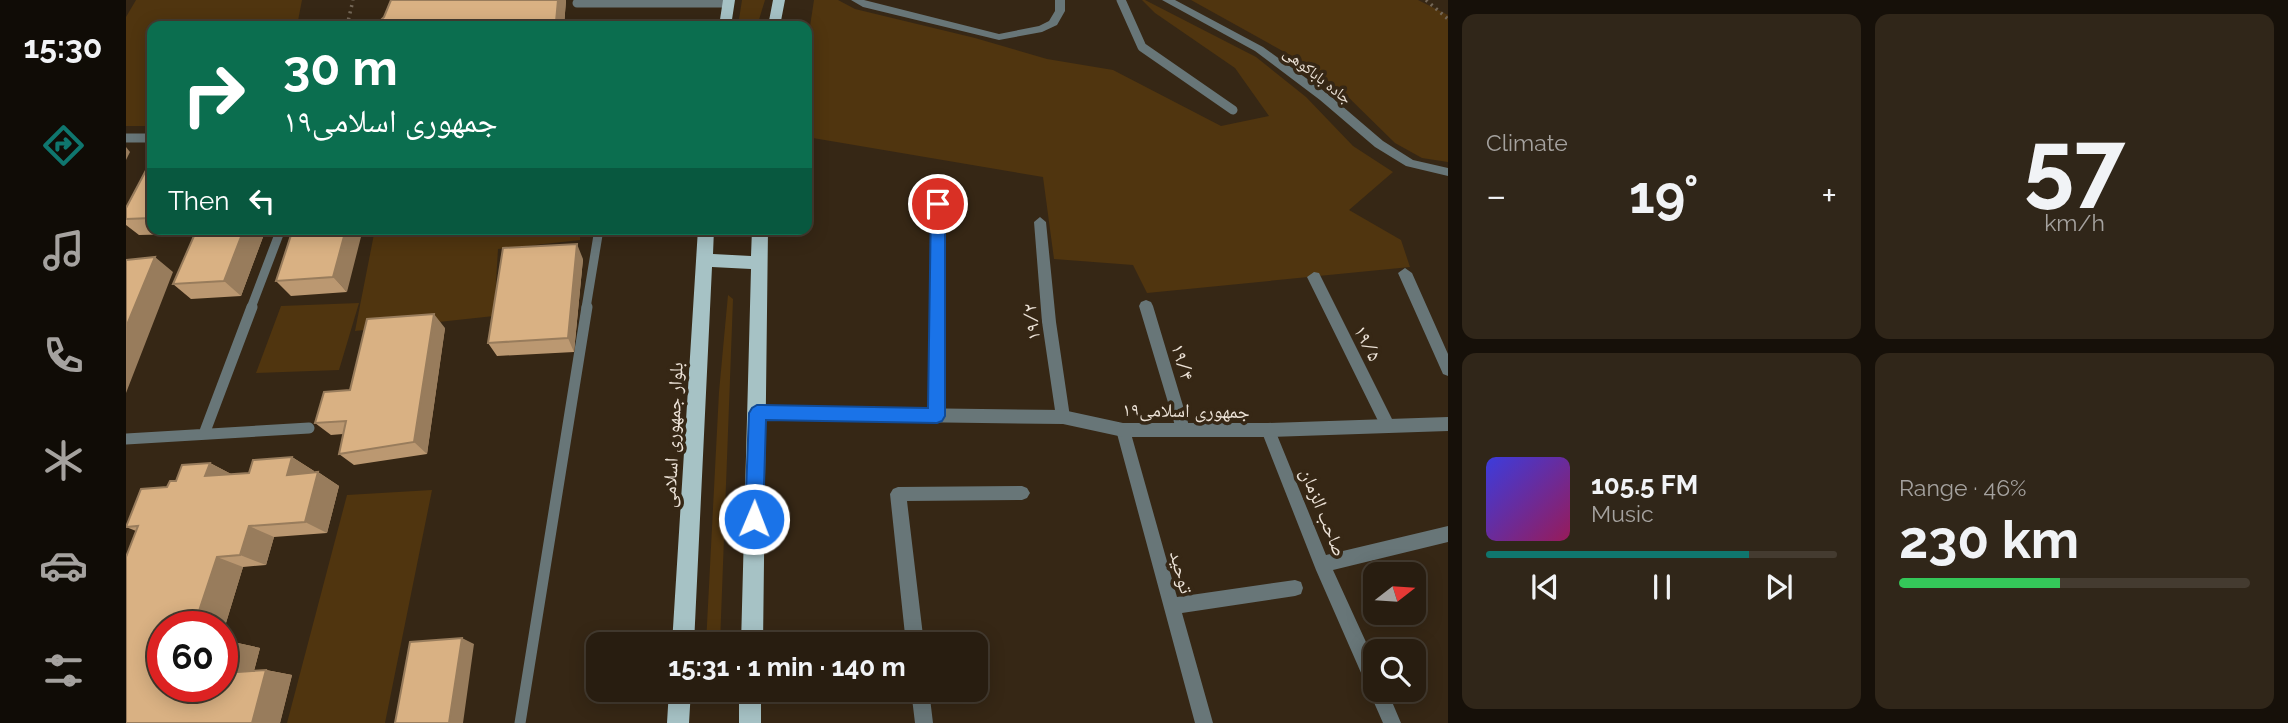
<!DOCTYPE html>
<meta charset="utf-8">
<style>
body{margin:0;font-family:Raleway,"Noto Naskh Arabic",sans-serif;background:#302619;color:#f1f3f6;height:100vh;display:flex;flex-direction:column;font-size:26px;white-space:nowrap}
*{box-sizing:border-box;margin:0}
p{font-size:23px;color:#a5a29f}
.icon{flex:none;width:38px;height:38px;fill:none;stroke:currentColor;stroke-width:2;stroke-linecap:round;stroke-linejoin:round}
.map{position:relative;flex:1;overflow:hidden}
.side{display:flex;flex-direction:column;gap:14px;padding:14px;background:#161009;width:840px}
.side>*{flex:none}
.top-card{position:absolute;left:21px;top:21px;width:665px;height:214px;border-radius:14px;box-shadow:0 4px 18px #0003,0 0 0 2px #443b30;background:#0b6e4f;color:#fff;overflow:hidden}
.needle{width:46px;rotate:73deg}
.tools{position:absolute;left:1237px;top:562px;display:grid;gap:14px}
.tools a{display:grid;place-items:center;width:63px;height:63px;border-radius:14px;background:#281d10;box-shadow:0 4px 18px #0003,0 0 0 2px #443b30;font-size:35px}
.speed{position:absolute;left:21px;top:611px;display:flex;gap:14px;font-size:35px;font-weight:700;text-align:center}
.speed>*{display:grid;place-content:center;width:91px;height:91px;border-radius:50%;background:#281d10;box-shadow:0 4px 18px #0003,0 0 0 2px #443b30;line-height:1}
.speed .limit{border:10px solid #d22;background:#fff;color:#111}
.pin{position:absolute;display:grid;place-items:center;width:60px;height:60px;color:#fff;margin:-30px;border:4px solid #fff;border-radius:50%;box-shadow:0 2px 7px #0007}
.me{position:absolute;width:77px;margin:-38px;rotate:1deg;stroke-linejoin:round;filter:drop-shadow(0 0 5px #0008)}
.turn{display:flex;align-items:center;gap:24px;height:147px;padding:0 21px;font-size:32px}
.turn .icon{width:91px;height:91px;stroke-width:2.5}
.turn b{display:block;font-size:49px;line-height:60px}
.then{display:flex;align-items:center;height:66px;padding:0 21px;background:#0003;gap:14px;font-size:26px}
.big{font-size:52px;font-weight:700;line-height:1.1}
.side .widget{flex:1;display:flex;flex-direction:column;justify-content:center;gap:10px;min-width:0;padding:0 24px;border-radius:14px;background:#302619}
.side .dial{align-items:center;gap:0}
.dial b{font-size:91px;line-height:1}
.song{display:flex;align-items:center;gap:21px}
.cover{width:84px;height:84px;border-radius:10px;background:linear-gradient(135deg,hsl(240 70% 55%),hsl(330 70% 35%))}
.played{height:7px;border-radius:4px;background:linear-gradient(90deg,#0f766e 75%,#443b30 75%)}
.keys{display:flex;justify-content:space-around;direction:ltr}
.heat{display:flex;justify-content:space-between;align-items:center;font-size:38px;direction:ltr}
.charge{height:10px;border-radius:5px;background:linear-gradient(90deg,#34c759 46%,#443b30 0)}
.side .tiles{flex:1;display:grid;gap:14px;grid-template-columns:repeat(2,1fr)}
.trip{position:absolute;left:460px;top:632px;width:402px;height:70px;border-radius:14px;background:#281d10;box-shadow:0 4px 18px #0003,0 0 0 2px #443b30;font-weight:700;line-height:70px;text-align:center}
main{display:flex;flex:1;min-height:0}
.tabs{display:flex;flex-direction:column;width:126px;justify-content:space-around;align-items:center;background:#100c06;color:#a5a29f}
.tabs .icon{width:49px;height:49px}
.tabs .selected{color:#0f766e}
.tabs b{font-size:32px;color:#f1f3f6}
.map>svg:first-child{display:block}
.green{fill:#50350f}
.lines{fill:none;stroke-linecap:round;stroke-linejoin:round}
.path{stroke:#746757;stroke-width:3.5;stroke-dasharray:2 4.5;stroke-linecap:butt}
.service-far1{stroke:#687678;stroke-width:9}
.service{stroke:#687678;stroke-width:11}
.minor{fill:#687678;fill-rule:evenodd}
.tertiary{fill:#687678;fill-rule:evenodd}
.primary{fill:#a6c2c5;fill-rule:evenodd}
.wall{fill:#bb9871}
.shaded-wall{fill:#987c5c}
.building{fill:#d9b183;stroke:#987c5c;stroke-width:2}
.route{fill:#1a73e8;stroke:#114b97;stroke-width:2}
.labels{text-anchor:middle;stroke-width:7;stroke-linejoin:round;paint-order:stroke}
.far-street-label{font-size:16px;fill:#ede3d8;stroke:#362715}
.street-label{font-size:19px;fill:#ede3d8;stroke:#362715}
</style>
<main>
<nav class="tabs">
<b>15:30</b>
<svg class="icon selected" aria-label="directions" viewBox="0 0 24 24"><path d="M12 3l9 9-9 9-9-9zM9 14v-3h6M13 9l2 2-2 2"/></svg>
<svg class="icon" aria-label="music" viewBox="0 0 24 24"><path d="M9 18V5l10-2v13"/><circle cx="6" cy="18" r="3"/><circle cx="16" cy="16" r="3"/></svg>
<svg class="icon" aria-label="phone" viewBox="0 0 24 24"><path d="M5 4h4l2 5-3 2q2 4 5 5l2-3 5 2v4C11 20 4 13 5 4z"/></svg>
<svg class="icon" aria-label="climate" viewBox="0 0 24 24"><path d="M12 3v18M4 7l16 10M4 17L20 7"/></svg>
<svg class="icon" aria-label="car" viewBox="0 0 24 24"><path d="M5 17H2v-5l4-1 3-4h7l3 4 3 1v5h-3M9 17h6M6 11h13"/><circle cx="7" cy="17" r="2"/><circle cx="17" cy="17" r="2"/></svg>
<svg class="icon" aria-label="filters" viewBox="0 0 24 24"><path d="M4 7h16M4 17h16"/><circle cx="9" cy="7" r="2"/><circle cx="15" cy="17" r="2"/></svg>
</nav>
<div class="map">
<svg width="1322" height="723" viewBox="0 0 1322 723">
<rect width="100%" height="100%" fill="#362715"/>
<path class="green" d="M10 0H176L171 26H26V126H0V17Z
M616 0H639L631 26H612Z
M688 0H712L729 9 849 38 921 59 987 70 1095 126 1143 116 1109 68 1029 13 1016 0H1019L1130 57 1180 97 1227 146 1267 172 1223 210 1275 240 1284 267 1021 293 1007 265 928 259 917 177 681 137V46Z
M1065 0H1292L1322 15V162L1296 158 1269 143 1219 94 1182 65Z
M249 229H454V240L372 249 368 316 229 331Z
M602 295 607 299 594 644H580L593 392Z
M233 303 213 370 130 373 155 306Z
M306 490 259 723H161L221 495Z"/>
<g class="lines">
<path class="path" d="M1300 0 1322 19
M221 26 227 0"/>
<path class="service-far1" d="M995 0 1016 47 1107 110
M451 3H603
M0 138H26
M125 308 155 229
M460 308 473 229"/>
<path class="service" d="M78 434 126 307
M0 439 183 428
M394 723 461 307"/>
<path class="minor" d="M725 0H738L873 34 913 26 923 21 929 11V0H939V11L931 25 916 32 873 40 737 7Z
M1036 0H1049L1137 47 1202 94 1257 141 1287 160 1322 168V176L1280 166 1249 147 1194 100 1129 51Z
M812 199 818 204V416L816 421 811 423 806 421 804 416 806 204Z
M914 217 920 222 930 322 944 417 942 422 937 424 932 422 930 417 916 322 908 222Z
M1279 268 1286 273 1322 354V376L1317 374 1272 273Z
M1188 272 1193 273 1267 421 1269 426 1267 431 1262 433 1257 431 1181 277Z
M1020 300 1025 302 1027 306 1064 429 1062 434 1057 436 1052 434 1050 429 1013 306 1015 302Z
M997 423 1002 425 1004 430 1051 597 1169 580 1175 582 1177 588 1175 594 1169 596 1056 613 1087 723H1069L990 430 992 425Z
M1142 423 1147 425 1149 430 1200 555 1322 526V542L1207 570 1250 664V690H1261L1275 723H1257L1190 570 1135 430 1137 425Z
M896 486 901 488 904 493 901 498 896 500 781 501 798 644H780L764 494 767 489 772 487Z
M785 690H803L807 723H789Z"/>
<path class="tertiary" d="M631 406 937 410 997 423H1142L1322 417V431L1142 437H997L937 424 631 420 626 418 624 413 626 408Z"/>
<path class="primary" d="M597 0H609L605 26H593Z
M647 0H659L654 26H642Z
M572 229H588L587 254 625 256 626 229H642L637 644H615L625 269 586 267 568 644H546Z
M543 690H565L563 723H541Z
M613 690H635V723H613Z"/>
</g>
<path class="wall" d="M265 0H440L438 26H252L251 24 258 17Z
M26 159V229H56L54 234 13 235 0 225V208Z
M71 229H140L115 296 65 299 47 284Z
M167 229 221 292 165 296 150 281Z
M457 259 448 352 371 356 362 343Z
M319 328 301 454 228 465 213 454 217 434 205 435 189 423 224 390Z
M166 457 188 471 187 473 192 472 213 486 201 533 148 537 140 565 117 567 96 636V626H37V686H96V643L107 642 134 648 128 671 140 670 166 675 154 723H0V557L10 531 0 527 15 489 41 487 44 481H50L56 465 84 463 105 474 123 473 127 460Z"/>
<path class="shaded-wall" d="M432 0H440L438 26H431L430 22Z
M0 147 4 152 0 160Z
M49 229H56L54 234Z
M118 229H140L115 296 98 281Z
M220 229H237L221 292 207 277Z
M451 244 457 259 448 352 442 338Z
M29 257 47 272 0 393V327Z
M308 314 319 328 301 454 288 442Z
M166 457 188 471 183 488 161 475Z
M84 463 109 476H79Z
M192 472 213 486 201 533 179 522Z
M123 526 148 537 140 565 114 555Z
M91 557 117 567 96 636V626H68Z
M336 638 348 644 337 723H323Z
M107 642 134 648 126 678 98 673Z
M140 670 166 675 154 723H126Z"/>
<path class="building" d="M265 0H432L430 22 436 25V26H363L268 21 266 26H254L251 24 258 17Z
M26 159V218L0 219V208Z
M71 229H118L98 281 47 284Z
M167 229H220L207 277 150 281Z
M451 244 442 338 362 343 377 248Z
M29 257 0 327V260Z
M308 314 288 442 213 454 220 421 189 423 198 392 224 390 241 319Z
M166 457 161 475 192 472 179 522 123 526 114 555 91 557 68 626H37V686H96V643L107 642 98 673 140 670 126 723H0V557L12 526 0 527 15 489 41 487 44 481H50L56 465 84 463 79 476 123 473 127 460Z
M336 638 323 723H269L284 642Z"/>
<path class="route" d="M812 199 819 204V416L816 421 811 423 640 420 637 519 635 525 628 528 622 525 619 519 623 413 626 408 631 405 802 408 805 204Z"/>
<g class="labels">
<g class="far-street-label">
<text transform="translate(1192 75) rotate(38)" y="6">جاده باباکوهی</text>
</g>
<g class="street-label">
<text transform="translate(905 322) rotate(-97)" y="7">۱۹/۲</text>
<text transform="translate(1242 343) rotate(63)" y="7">۱۹/۵</text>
<text transform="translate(1057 362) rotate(73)" y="7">۱۹/۴</text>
<text transform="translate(1060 410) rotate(1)" y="7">جمهوری اسلامی۱۹</text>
<text transform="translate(546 435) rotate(-87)" y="7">بلوار جمهوری اسلامی</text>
<text transform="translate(1198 512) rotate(68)" y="7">صاحب الزمان</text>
<text transform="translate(1056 572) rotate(75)" y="7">توحید</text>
</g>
</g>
</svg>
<div class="tools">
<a><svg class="needle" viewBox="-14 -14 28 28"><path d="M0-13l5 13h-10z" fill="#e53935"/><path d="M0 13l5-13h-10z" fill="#a5a29f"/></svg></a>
<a><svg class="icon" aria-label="search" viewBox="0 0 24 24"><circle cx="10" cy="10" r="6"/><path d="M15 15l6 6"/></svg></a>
</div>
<div class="speed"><div class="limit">60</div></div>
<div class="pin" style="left:812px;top:204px;background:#d93025"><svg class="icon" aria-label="arrive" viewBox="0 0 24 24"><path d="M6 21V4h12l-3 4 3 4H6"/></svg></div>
<svg class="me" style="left:628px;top:519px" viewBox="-20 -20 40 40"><circle r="17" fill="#1a73e8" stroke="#fff" stroke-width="3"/><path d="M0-11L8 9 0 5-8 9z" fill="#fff"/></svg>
<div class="trip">15:31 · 1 min · 140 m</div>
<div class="top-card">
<div class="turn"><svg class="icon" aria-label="right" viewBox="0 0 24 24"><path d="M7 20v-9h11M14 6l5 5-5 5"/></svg><div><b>30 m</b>جمهوری اسلامی۱۹</div></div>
<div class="then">Then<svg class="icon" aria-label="left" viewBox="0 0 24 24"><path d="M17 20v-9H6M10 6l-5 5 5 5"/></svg></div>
</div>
</div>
<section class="side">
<div class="tiles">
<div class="widget"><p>Climate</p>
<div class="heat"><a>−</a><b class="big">19°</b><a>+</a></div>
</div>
<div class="widget dial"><b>57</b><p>km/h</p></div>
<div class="widget">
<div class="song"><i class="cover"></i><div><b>105.5 FM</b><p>Music</p></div></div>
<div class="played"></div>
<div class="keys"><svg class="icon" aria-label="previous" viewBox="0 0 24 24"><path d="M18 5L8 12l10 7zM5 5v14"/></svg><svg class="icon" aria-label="pause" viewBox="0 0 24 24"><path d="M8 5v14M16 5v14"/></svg><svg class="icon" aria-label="next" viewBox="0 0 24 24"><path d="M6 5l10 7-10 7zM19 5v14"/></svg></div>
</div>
<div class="widget"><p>Range · 46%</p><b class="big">230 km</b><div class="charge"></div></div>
</div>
</section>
</main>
